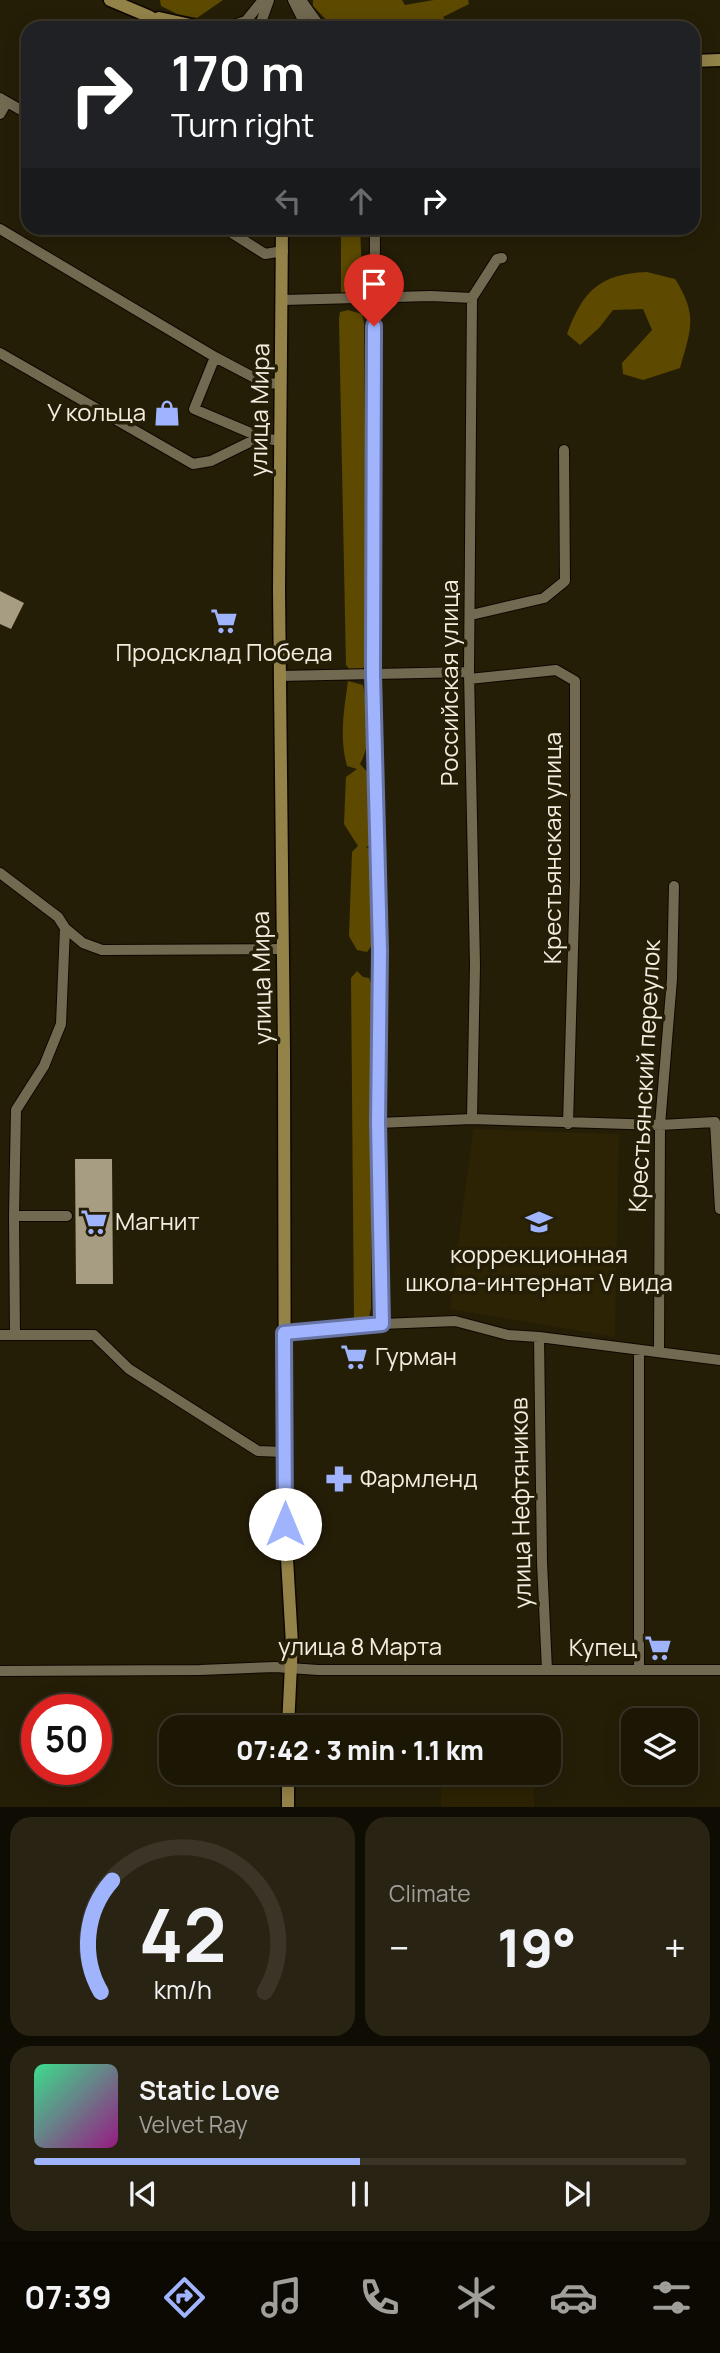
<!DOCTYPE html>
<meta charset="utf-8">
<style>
body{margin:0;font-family:Manrope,sans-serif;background:#292313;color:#f1f3f6;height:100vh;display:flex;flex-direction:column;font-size:26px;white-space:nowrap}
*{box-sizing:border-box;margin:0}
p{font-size:23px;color:#a09f9a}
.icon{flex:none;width:38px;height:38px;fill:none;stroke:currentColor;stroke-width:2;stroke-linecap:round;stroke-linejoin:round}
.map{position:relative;height:1807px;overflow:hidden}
.side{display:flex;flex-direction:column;gap:10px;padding:10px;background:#0f0c03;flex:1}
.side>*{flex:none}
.banner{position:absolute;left:21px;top:21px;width:679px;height:214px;border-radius:21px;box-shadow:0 4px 18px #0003,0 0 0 2px #3a3527;background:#202124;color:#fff;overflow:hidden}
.buttons{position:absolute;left:621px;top:1708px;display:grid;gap:14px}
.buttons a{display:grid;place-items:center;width:77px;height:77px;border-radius:14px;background:#1c1605;box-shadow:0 4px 18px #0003,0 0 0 2px #3a3527;font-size:35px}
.speed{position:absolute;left:21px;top:1694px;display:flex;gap:14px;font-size:35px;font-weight:700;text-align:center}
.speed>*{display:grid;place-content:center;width:91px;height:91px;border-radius:50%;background:#1c1605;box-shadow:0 4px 18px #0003,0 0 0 2px #3a3527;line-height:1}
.speed .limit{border:10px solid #d22;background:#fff;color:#111}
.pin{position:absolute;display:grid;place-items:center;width:60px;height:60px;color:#fff;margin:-72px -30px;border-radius:50% 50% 50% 0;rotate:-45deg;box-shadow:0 0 7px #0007}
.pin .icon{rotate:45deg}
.me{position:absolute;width:77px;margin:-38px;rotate:0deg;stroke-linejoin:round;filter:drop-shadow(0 0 5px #0008)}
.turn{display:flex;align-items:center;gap:24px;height:147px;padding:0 35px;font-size:32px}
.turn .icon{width:91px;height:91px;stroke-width:2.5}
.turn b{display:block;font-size:49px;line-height:60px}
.lanes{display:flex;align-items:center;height:66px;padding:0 35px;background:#0003;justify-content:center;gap:35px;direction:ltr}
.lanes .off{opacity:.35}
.big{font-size:52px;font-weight:800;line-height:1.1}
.side .widget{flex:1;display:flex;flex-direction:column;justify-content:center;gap:10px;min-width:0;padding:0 24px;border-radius:21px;background:#292313}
.side .dial{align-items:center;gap:0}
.dial svg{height:182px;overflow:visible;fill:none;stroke:#3a3527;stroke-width:7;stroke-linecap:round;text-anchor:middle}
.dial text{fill:#f1f3f6;stroke:none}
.song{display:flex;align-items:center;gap:21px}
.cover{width:84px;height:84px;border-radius:10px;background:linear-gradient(135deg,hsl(150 70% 55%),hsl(310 70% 35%))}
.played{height:7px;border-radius:4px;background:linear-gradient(90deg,#a0b3fd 50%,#3a3527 50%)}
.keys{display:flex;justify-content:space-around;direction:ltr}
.heat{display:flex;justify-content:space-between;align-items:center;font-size:38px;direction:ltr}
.side .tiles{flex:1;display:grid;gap:10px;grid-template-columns:1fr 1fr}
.widget:last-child{grid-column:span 2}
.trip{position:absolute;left:159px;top:1715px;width:402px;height:70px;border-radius:21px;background:#1c1605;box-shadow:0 4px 18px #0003,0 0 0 2px #3a3527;font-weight:800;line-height:70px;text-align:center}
.tabs{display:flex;height:112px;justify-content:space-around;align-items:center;background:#0b0902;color:#a09f9a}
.tabs .icon{width:49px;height:49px}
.tabs .active{color:#a0b3fd}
.tabs b{font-size:32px;color:#f1f3f6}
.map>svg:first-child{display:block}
.built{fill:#2c2304}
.forest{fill:#5d4a00}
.building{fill:#a69d83}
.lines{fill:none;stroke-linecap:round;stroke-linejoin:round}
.minor-casing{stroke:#0e0700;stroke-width:12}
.major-casing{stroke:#0e0700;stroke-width:15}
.minor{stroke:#716950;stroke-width:10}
.major{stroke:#948349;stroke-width:12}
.route-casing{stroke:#6874a4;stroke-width:18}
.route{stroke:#a0b3fd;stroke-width:12}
.labels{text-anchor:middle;stroke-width:7;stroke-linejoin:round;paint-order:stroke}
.street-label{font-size:24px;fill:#f1eddf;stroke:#251e07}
.poi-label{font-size:24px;fill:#f1eddf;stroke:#251e07;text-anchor:start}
</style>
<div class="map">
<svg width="720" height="1807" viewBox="0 0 720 1807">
<rect width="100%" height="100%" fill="#251e07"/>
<path class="built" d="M473 1129 619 1134 615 1337 450 1309Z
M534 1782V1807H441V1783Z"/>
<path class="forest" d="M160 0H223L197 18 177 14 161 6Z
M313 0H402L405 5 434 0H468L469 4 443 17 447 22C462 21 482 25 494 19L504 21V28H334L313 6Z
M341 228H360L363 296 341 295Z
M647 272 675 279C698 315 691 329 680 368L643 380 623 374 622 363 652 330 643 309 613 310 599 328 580 345 567 334C583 291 599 274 647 272Z
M348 310 362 314 364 323 367 654 366 665 360 671 350 670 346 665 339 319 340 312Z
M348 681 363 685C367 709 373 742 360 764L371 776 367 787 371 793 372 845 366 847 372 851V945L367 952 357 950 349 936 352 852 358 846 344 824 346 777 357 769 347 766C339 737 344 710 348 681Z
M357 971 363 977 369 978 372 986 371 1308 368 1322 360 1325 354 1321 351 978Z"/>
<path class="building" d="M0 591 24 603 11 629 0 624Z
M75 1159H112L113 1284H76Z"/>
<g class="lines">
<g class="minor-casing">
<path id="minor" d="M293 0 307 28
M301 0 321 28
M224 28 246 21 263 0
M259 28 269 0
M0 98 28 114
M0 114 7 102
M224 228 265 254 283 251
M375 228 373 675 380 951 378 1123 382 1324
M0 229 215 357
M283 300 431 296 472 298
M0 353 193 464 211 461 260 437 279 441
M260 437 194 409 215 357 266 384 280 383
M471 615 544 598 565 581 564 450
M279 676 469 672
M469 679 556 670 575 681V880L568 1124
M0 873 58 917 65 928 83 943 102 950 283 949
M472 1119 475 965 469 672 472 298 497 259 502 258
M378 1123 472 1119 660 1125 715 1122 720 1209
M14 1216 16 1110 44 1066 61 1024 65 928
M284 1333 382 1324 455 1321 508 1335 539 1337 720 1360
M0 1335H94L129 1369 258 1451 284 1452
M15 1335 14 1216H67
M539 1337 542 1562 547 1670
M639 1350V1670
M659 1352 660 1125 672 979 674 886
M0 1671 200 1670 275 1667 318 1670H720"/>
</g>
<g class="major-casing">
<path id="major" d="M110 0 148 16 169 28
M159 18 204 28
M271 28H294
M693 61 720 60
M282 228 279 590 284 1052 285 1524 292 1644 288 1727
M288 1773V1807"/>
</g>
<use href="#minor" class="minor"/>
<use href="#major" class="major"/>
</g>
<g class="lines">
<g class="route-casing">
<path id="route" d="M285 1524 284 1333 382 1324 378 1123 380 951 373 674 374 326"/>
</g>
<use href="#route" class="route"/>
</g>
<defs>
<g id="shop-bare" transform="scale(2.1)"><path d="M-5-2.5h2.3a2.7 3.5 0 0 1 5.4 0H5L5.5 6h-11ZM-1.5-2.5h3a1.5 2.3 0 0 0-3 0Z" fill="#a0b3fd" stroke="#251e07" stroke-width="2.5" paint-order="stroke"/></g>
<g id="supermarket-bare" transform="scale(2.1)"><path d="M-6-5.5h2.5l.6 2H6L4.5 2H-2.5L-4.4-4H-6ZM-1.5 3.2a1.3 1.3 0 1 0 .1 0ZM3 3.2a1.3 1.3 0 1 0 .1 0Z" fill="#a0b3fd" stroke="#251e07" stroke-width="2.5" paint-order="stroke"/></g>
<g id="school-bare" transform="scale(2.1)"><path d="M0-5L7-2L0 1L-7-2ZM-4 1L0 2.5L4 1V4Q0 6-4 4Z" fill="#a0b3fd" stroke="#251e07" stroke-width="2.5" paint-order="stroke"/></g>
<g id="pharmacy-bare" transform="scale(2.1)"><path d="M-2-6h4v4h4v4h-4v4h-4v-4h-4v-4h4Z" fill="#a0b3fd" stroke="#251e07" stroke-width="2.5" paint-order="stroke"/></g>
</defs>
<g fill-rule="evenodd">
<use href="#shop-bare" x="167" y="413"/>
<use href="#supermarket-bare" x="224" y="621"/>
<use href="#supermarket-bare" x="94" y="1222"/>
<use href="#school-bare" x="539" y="1222"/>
<use href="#supermarket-bare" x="354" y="1357"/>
<use href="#pharmacy-bare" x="339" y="1479"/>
<use href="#supermarket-bare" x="658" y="1648"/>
</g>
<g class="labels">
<g class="street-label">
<text transform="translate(260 410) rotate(-89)" y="8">улица Мира</text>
<text transform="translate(450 683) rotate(-90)" y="8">Российская улица</text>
<text transform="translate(553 848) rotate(-90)" y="8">Крестьянская улица</text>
<text transform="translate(262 978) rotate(-91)" y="8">улица Мира</text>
<text transform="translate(645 1076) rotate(-87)" y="8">Крестьянский переулок</text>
<text transform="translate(521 1503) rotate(-91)" y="8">улица Нефтяников</text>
<text x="360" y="1655">улица 8 Марта</text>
</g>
<g class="poi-label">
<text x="146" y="421" text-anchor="end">У кольца</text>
<text x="224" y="661" text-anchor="middle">Продсклад Победа</text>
<text x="115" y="1230">Магнит</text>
<text x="539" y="1263" text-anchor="middle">коррекционная<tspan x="539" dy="28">школа-интернат V вида</tspan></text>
<text x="375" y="1365">Гурман</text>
<text x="360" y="1487">Фармленд</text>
<text x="637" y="1656" text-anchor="end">Купец</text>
</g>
</g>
</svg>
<div class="buttons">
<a><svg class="icon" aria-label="layers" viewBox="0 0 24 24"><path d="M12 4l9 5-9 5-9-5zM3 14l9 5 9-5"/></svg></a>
</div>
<div class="speed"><div class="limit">50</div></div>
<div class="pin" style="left:374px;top:326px;background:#d93025"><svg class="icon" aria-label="arrive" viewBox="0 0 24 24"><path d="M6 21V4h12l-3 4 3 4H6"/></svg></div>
<svg class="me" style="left:285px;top:1524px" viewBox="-20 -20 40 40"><circle r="19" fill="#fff"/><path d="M0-13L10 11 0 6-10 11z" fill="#a0b3fd"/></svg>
<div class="trip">07:42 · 3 min · 1.1 km</div>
<div class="banner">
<div class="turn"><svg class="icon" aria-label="right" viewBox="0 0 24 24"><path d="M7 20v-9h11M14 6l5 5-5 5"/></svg><div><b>170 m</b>Turn right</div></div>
<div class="lanes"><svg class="icon off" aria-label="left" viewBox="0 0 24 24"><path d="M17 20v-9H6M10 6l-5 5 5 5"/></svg><svg class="icon off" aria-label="ahead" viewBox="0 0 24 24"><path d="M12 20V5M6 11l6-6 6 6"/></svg><svg class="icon" aria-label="right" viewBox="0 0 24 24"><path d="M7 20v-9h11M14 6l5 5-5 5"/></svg></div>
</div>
</div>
<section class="side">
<div class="tiles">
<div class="widget dial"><svg viewBox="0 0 100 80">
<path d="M14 69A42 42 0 1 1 86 69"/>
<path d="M14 69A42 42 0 0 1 19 20" stroke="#a0b3fd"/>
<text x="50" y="56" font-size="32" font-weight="700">42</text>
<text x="50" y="72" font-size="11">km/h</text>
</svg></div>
<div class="widget"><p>Climate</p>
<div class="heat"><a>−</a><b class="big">19°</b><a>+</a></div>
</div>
<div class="widget">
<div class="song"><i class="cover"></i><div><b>Static Love</b><p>Velvet Ray</p></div></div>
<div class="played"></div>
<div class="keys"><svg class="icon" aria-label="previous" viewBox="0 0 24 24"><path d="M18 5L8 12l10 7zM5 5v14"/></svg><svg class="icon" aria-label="pause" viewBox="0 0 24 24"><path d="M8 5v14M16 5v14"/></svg><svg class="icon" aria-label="next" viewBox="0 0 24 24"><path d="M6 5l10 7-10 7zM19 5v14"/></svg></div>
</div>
</div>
</section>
<nav class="tabs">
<b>07:39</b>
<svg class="icon active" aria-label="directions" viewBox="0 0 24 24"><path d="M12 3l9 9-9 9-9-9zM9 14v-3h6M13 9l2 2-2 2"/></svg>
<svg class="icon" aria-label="music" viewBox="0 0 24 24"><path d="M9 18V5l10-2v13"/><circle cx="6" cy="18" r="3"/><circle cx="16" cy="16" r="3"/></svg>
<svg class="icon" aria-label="phone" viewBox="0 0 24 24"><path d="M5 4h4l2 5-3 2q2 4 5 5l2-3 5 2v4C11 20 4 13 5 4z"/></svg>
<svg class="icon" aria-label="climate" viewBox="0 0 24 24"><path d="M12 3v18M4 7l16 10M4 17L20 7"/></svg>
<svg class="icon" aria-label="car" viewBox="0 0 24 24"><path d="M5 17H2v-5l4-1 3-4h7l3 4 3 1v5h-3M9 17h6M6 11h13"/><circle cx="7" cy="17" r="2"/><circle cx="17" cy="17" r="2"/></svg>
<svg class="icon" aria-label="filters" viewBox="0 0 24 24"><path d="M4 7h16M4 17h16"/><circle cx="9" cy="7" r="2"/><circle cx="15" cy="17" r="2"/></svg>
</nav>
